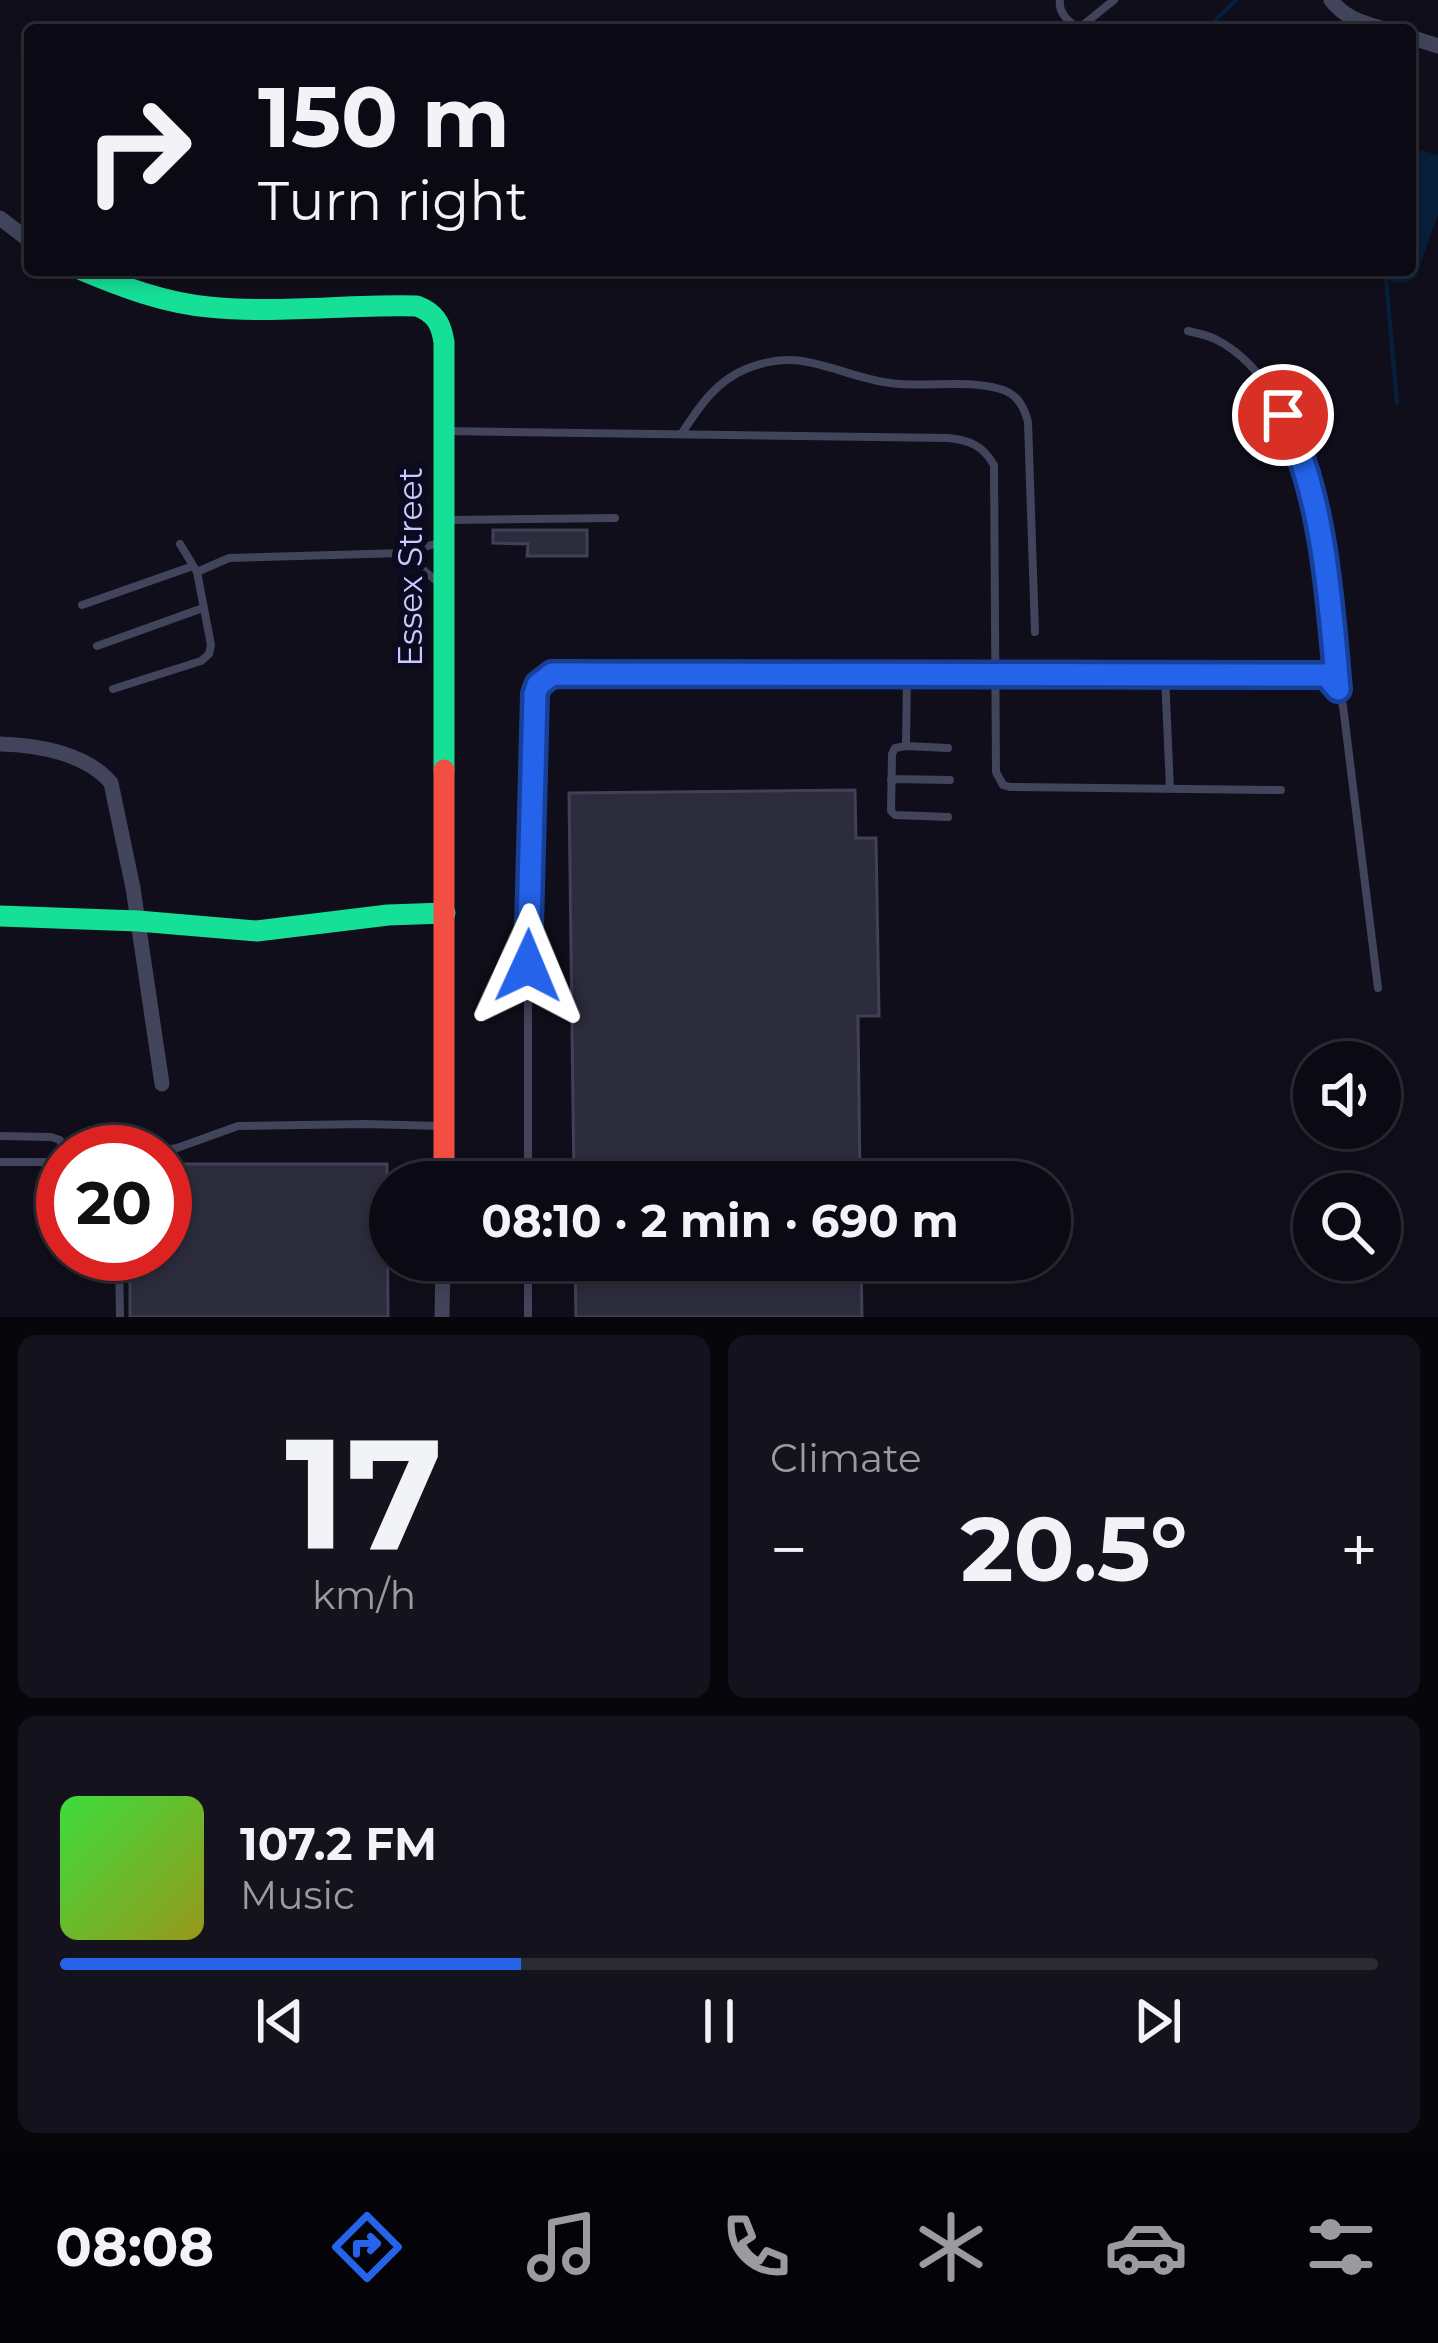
<!DOCTYPE html>
<meta charset="utf-8">
<style>
body{margin:0;font-family:Montserrat,sans-serif;background:#14131d;color:#f1f3f6;height:100vh;display:flex;flex-direction:column;font-size:45px;white-space:nowrap}
*{box-sizing:border-box;margin:0}
p{font-size:39px;color:#9a9aa0}
.icon{flex:none;width:66px;height:66px;fill:none;stroke:currentColor;stroke-width:2;stroke-linecap:round;stroke-linejoin:round}
.map{position:relative;height:1317px;overflow:hidden}
.details{display:flex;flex-direction:column;gap:18px;padding:18px;background:#06060b;flex:1}
.details>*{flex:none}
.banner{position:absolute;left:24px;top:24px;width:1392px;height:252px;border-radius:12px;box-shadow:0 6px 18px #0003,0 0 0 3px #2b2b34;background:#0b0a14;color:#f1f3f6;overflow:hidden}
.buttons{position:absolute;left:1293px;top:1041px;display:grid;gap:24px}
.buttons a{display:grid;place-items:center;width:108px;height:108px;border-radius:50%;background:#0b0a14;box-shadow:0 6px 18px #0003,0 0 0 3px #2b2b34;font-size:60px}
.speed{position:absolute;left:36px;top:1125px;display:flex;gap:24px;font-size:60px;font-weight:700;text-align:center}
.speed>*{display:grid;place-content:center;width:156px;height:156px;border-radius:50%;background:#0b0a14;box-shadow:0 6px 18px #0003,0 0 0 3px #2b2b34;line-height:1}
.speed .limit{border:18px solid #d22;background:#fff;color:#111}
.pin{position:absolute;display:grid;place-items:center;width:102px;height:102px;color:#fff;margin:-51px;border:6px solid #fff;border-radius:50%;box-shadow:0 3px 12px #0007}
.me{position:absolute;width:132px;margin:-66px;rotate:1deg;stroke-linejoin:round;filter:drop-shadow(0 0 9px #0008)}
.turn{display:flex;align-items:center;gap:42px;height:252px;padding:0 36px;font-size:54px}
.turn .icon{width:156px;height:156px;stroke-width:2.5}
.turn b{display:block;font-size:84px;line-height:102px}
.big{font-size:90px;font-weight:700;line-height:1.1}
.details .card{flex:1;display:flex;flex-direction:column;justify-content:center;gap:18px;min-width:0;padding:0 42px;border-radius:18px;background:#14131d}
.details .dial{align-items:center;gap:0}
.dial b{font-size:156px;line-height:1}
.song{display:flex;align-items:center;gap:36px}
.cover{width:144px;height:144px;border-radius:18px;background:linear-gradient(135deg,hsl(120 70% 55%),hsl(60 70% 35%))}
.played{height:12px;border-radius:6px;background:linear-gradient(90deg,#2563eb 35%,#2b2b34 35%)}
.keys{display:flex;justify-content:space-around;direction:ltr}
.heat{display:flex;justify-content:space-between;align-items:center;font-size:66px;direction:ltr}
.details .tiles{flex:1;display:grid;gap:18px;grid-template-columns:1fr 1fr}
.card:last-child{grid-column:span 2}
.trip{position:absolute;left:369px;top:1161px;width:702px;height:120px;border-radius:60px;background:#0b0a14;box-shadow:0 6px 18px #0003,0 0 0 3px #2b2b34;font-weight:700;line-height:120px;text-align:center}
.menu{display:flex;height:192px;justify-content:space-around;align-items:center;background:#040408;color:#9a9aa0}
.menu .icon{width:84px;height:84px}
.menu .current{color:#2563eb}
.menu b{font-size:54px;color:#f1f3f6}
.map>svg:first-child{display:block}
.water{fill:#071f39}
.lines{fill:none;stroke-linecap:round;stroke-linejoin:round}
.stream{stroke:#071f39;stroke-width:4.5}
.building{fill:#2c2c3d;stroke:#414059;stroke-width:3}
.lane{stroke:#42445b;stroke-width:8}
.street{stroke:#42445b;stroke-width:15}
.fast{stroke:#16e098;stroke-width:21}
.jam{stroke:#f24e42;stroke-width:21}
.route-casing{stroke:#184099;stroke-width:30}
.route{stroke:#2563eb;stroke-width:21}
.labels{text-anchor:middle;stroke-width:12;stroke-linejoin:round;paint-order:stroke}
.street-label{font-size:33px;fill:#c8c9ff;stroke:#0b0a1e}
</style>
<div class="map">
<svg width="1438" height="1317" viewBox="0 0 1438 1317">
<rect width="100%" height="100%" fill="#0f0e1a"/>
<path class="water" d="M1410 147 1438 155V214L1416 277C1402 289 1385 281 1373 270H1410Z"/>
<g class="lines">
<path class="stream" d="M1205 30 1236 0
M1386 280 1397 403"/>
</g>
<path class="building" d="M493 530H587V556H527L528 544 493 543Z
M855 790 856 838H876L879 1016H858L860 1182H574L569 793Z
M165 1164H387L388 1317H130V1254H165Z
M575 1260H861L862 1317H576Z"/>
<g class="lines">
<path class="lane" d="M1060 0C1058 11 1067 21 1076 26L1083 25 1114 0
M1188 331C1196 333 1207 335 1215 339 1318 390 1329 586 1338 687
M445 431 948 438C970 440 983 446 994 465L996 772 1003 785 1010 787 1281 790
M682 433C699 407 716 381 746 369 804 345 836 376 890 383 925 388 965 379 1000 389 1018 394 1024 407 1028 422L1035 632
M449 520 615 518
M404 554 439 583
M197 572 229 558 403 553 442 542
M82 605 193 566
M97 646 203 608
M907 674 906 746 948 748
M1165 675 1170 789
M113 689 201 661 209 654 211 645 197 572 180 544
M906 746 895 748 892 754 891 811 895 815 948 817
M891 779 950 780
M0 1136 51 1137 60 1140 64 1152
M153 1152 177 1148 238 1126 365 1124 441 1126
M0 1162H57L63 1159
M528 1182V966L535 695 538 685 552 674 1326 675 1338 689 1343 706 1378 988
M119 1254 120 1317
M528 1317V1260"/>
<path class="street" d="M1331 0C1345 19 1365 23 1387 30
M1410 37 1438 46
M0 218 30 241
M0 744C37 745 86 753 111 783L133 888 162 1084
M442 1317 443 1260"/>
<path class="fast" d="M82 270C122 287 165 303 209 307 278 314 348 304 417 306 435 313 441 323 444 342V770
M0 916 138 921 257 931 388 915 445 913"/>
<path class="jam" d="M444 770V1182"/>
</g>
<g class="lines">
<g class="route-casing">
<path id="route" d="M528 966 535 694 538 685 552 674 1326 675 1338 689C1330 600 1324 495 1283 415"/>
</g>
<use href="#route" class="route"/>
</g>
<g class="labels">
<g class="street-label">
<text transform="translate(410 567) rotate(-90)" y="12">Essex Street</text>
</g>
</g>
</svg>
<div class="buttons">
<a><svg class="icon" aria-label="sound" viewBox="0 0 24 24"><path d="M4 9h4l5-4v14l-5-4H4zM17 9q2 3 0 6"/></svg></a>
<a><svg class="icon" aria-label="search" viewBox="0 0 24 24"><circle cx="10" cy="10" r="6"/><path d="M15 15l6 6"/></svg></a>
</div>
<div class="speed"><div class="limit">20</div></div>
<div class="pin" style="left:1283px;top:415px;background:#d93025"><svg class="icon" aria-label="arrive" viewBox="0 0 24 24"><path d="M6 21V4h12l-3 4 3 4H6"/></svg></div>
<svg class="me" style="left:528px;top:966px" viewBox="-20 -20 40 40"><path d="M0-17L14 15 0 8-14 15z" fill="#2563eb" stroke="#fff" stroke-width="4"/></svg>
<div class="trip">08:10 · 2 min · 690 m</div>
<div class="banner">
<div class="turn"><svg class="icon" aria-label="right" viewBox="0 0 24 24"><path d="M7 20v-9h11M14 6l5 5-5 5"/></svg><div><b>150 m</b>Turn right</div></div>
</div>
</div>
<section class="details">
<div class="tiles">
<div class="card dial"><b>17</b><p>km/h</p></div>
<div class="card"><p>Climate</p>
<div class="heat"><a>−</a><b class="big">20.5°</b><a>+</a></div>
</div>
<div class="card">
<div class="song"><i class="cover"></i><div><b>107.2 FM</b><p>Music</p></div></div>
<div class="played"></div>
<div class="keys"><svg class="icon" aria-label="previous" viewBox="0 0 24 24"><path d="M18 5L8 12l10 7zM5 5v14"/></svg><svg class="icon" aria-label="pause" viewBox="0 0 24 24"><path d="M8 5v14M16 5v14"/></svg><svg class="icon" aria-label="next" viewBox="0 0 24 24"><path d="M6 5l10 7-10 7zM19 5v14"/></svg></div>
</div>
</div>
</section>
<nav class="menu">
<b>08:08</b>
<svg class="icon current" aria-label="directions" viewBox="0 0 24 24"><path d="M12 3l9 9-9 9-9-9zM9 14v-3h6M13 9l2 2-2 2"/></svg>
<svg class="icon" aria-label="music" viewBox="0 0 24 24"><path d="M9 18V5l10-2v13"/><circle cx="6" cy="18" r="3"/><circle cx="16" cy="16" r="3"/></svg>
<svg class="icon" aria-label="phone" viewBox="0 0 24 24"><path d="M5 4h4l2 5-3 2q2 4 5 5l2-3 5 2v4C11 20 4 13 5 4z"/></svg>
<svg class="icon" aria-label="climate" viewBox="0 0 24 24"><path d="M12 3v18M4 7l16 10M4 17L20 7"/></svg>
<svg class="icon" aria-label="car" viewBox="0 0 24 24"><path d="M5 17H2v-5l4-1 3-4h7l3 4 3 1v5h-3M9 17h6M6 11h13"/><circle cx="7" cy="17" r="2"/><circle cx="17" cy="17" r="2"/></svg>
<svg class="icon" aria-label="filters" viewBox="0 0 24 24"><path d="M4 7h16M4 17h16"/><circle cx="9" cy="7" r="2"/><circle cx="15" cy="17" r="2"/></svg>
</nav>
